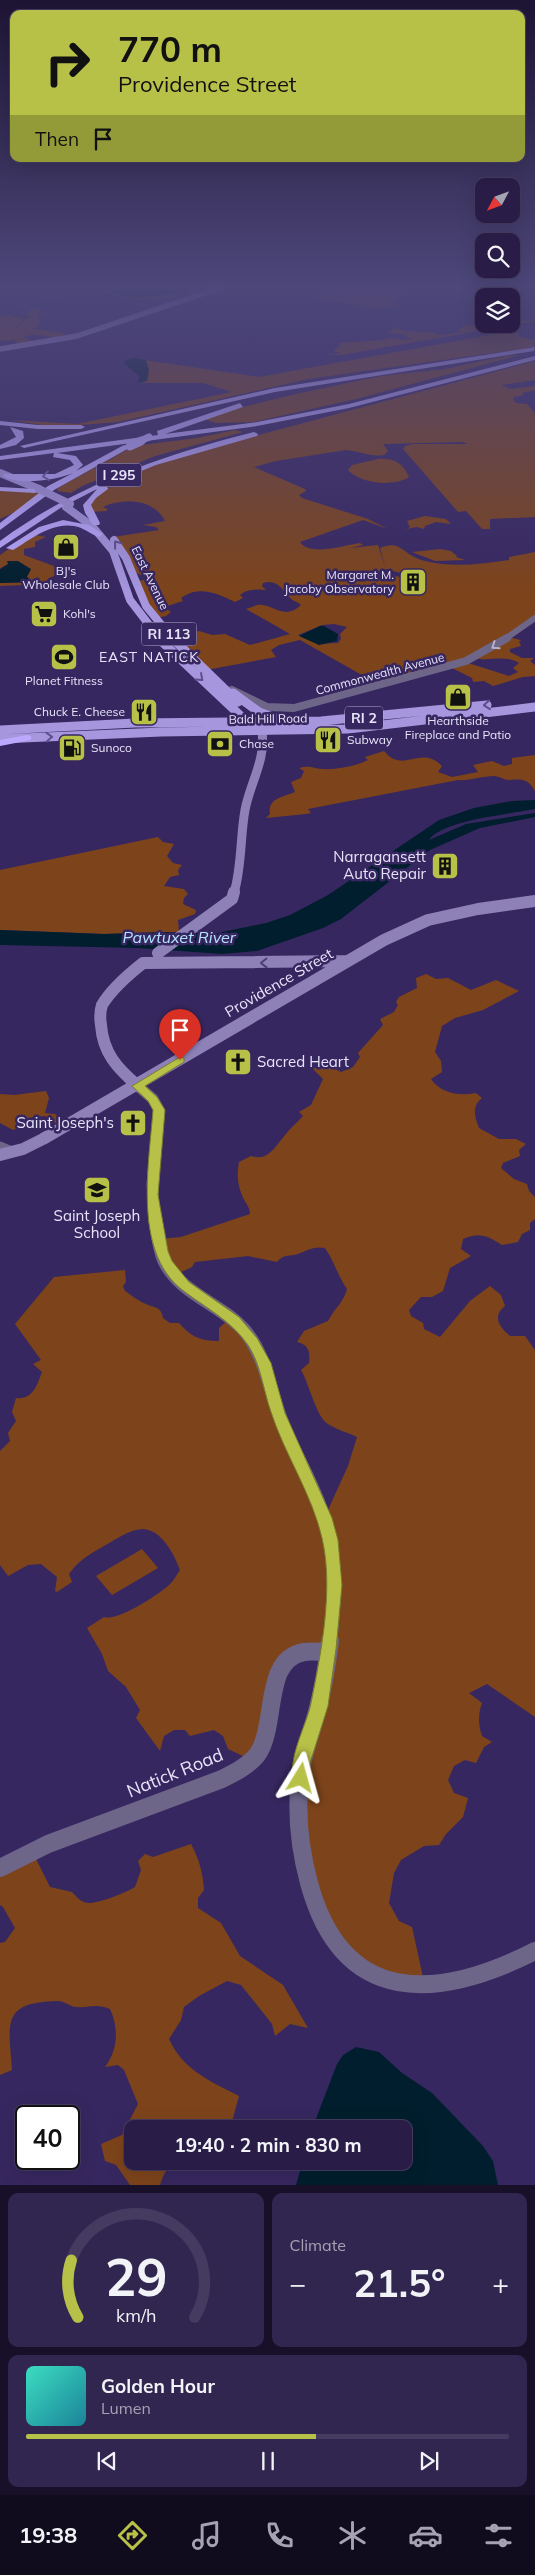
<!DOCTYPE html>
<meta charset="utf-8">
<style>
body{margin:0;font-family:Mulish,sans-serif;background:#31264f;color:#f1f3f6;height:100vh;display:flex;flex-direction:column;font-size:19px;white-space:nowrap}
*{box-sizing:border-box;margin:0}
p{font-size:16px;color:#a5a2b4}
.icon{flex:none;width:28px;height:28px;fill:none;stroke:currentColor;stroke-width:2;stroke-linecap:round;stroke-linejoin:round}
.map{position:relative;height:2185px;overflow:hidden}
.panel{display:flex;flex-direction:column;gap:8px;padding:8px;background:#171028;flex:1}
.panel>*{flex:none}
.banner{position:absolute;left:10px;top:10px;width:515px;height:152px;border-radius:10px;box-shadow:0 5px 20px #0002,0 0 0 1px #453b60;background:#b8c147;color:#111;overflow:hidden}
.needle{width:32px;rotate:229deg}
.controls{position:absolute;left:475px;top:178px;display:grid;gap:10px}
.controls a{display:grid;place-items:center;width:45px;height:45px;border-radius:10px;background:#291d48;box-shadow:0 5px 20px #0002,0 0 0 1px #453b60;font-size:25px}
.speed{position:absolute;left:15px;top:2105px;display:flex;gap:10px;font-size:25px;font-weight:700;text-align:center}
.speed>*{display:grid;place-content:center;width:65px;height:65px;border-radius:50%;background:#291d48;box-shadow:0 5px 20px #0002,0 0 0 1px #453b60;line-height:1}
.speed .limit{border:2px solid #111;border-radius:8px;background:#fff;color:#111}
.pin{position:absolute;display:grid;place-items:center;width:42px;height:42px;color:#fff;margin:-51px -21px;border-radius:50% 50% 50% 0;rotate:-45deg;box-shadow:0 0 5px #0007}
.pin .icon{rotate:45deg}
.me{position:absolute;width:55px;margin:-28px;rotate:8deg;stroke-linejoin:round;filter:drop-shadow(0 0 4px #0008)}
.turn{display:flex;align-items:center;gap:18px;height:105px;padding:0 25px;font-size:22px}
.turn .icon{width:65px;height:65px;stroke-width:2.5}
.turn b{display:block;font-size:35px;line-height:42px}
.then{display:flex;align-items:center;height:48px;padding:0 25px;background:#0003;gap:10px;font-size:19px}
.big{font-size:38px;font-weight:700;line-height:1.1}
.panel .tile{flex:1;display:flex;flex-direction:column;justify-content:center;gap:8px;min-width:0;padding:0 18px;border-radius:10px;background:#31264f}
.panel .dial{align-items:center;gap:0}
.dial svg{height:130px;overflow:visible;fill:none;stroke:#453b60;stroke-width:7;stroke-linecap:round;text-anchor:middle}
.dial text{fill:#f1f3f6;stroke:none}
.song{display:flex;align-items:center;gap:15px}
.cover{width:60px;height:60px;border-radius:8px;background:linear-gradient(135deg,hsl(170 70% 55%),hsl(190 70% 35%))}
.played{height:5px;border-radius:2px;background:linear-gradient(90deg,#b8c147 60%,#453b60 60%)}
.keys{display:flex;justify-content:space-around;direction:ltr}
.heat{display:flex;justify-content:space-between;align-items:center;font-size:28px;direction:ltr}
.panel .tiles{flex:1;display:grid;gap:8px;grid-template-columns:1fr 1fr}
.tile:last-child{grid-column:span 2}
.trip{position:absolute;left:124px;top:2120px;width:288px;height:50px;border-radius:10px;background:#291d48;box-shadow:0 5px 20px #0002,0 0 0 1px #453b60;font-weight:700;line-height:50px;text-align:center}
.menu{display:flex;height:80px;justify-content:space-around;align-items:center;background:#100c1d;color:#a5a2b4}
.menu .icon{width:35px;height:35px}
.menu .on{color:#b8c147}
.menu b{font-size:22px;color:#f1f3f6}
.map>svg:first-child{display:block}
.green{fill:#7d441b;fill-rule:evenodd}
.water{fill:#001e2d}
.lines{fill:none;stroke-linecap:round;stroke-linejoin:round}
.stream{stroke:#001e2d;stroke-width:1}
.tertiary-far4{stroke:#6d6689;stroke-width:6}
.tertiary-far3{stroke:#6d6689;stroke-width:8}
.tertiary-far2{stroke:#6d6689;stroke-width:11}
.tertiary-far1{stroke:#6d6689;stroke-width:14}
.tertiary{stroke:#6d6689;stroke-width:18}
.secondary-far1{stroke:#8d81b8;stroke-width:9}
.secondary{stroke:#8d81b8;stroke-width:12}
.primary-far2{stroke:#a596dd;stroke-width:5.5}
.primary-far1{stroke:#a596dd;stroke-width:8}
.primary{stroke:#a596dd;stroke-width:9}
.motorway{fill:#bba9fe;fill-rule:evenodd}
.primary-bridge{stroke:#a596dd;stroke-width:8}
.motorway-bridge-far1{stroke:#bba9fe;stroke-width:7}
.motorway-bridge{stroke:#bba9fe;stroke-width:9}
.oneway{stroke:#6c5b9f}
.oneway2{stroke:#5e4e8c}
.oneway3{stroke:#b6b2cc}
.oneway4{stroke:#4c3e76}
.route{fill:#b8c147;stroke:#787d2e}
.labels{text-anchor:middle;stroke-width:5;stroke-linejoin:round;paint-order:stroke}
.far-poi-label{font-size:12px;fill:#e7e4f9;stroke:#372760;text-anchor:start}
.far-street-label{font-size:12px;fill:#e7e4f9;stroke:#372760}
.shield{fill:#372760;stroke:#b2abcb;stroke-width:1}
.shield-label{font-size:14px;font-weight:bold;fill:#e7e4f9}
.far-neighbourhood-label{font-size:14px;letter-spacing:1px;fill:#e7e4f9;stroke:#372760}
.poi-label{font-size:15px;fill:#e7e4f9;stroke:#372760;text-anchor:end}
.street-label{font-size:15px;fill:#e7e4f9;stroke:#372760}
.water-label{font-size:16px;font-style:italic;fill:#b5e3fe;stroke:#372760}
.near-street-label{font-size:18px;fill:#e7e4f9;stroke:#372760}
</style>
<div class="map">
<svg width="535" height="2185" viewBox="0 0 535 2185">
<rect width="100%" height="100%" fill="#372760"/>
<path class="green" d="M97 288H116L112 291 113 293 152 295 214 288 192 294 182 293 164 298 136 299 107 294 98 295 100 293H95L98 292Z
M325 288H419L429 291H414L415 293 398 294 399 296 394 297 398 299 391 303 396 306 395 307H381L384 308 375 310 379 308 314 298 326 293Z
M35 309 45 312 38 314 42 318 37 319 41 321 37 324 40 325 34 329 65 333 61 335 68 338C54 341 41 331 23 337L38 343 18 344 15 340 0 341V315L27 316 29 310Z
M515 316 517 317 516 319 524 321 535 319V321L341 355H326L341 353 333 351 341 345 337 343 384 340C391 335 401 342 411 339L402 334 386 333 393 330 391 328 393 327 405 331 432 332 441 335 461 332 457 330 466 325 489 327 511 324V317Z
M523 329 516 332 520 335 517 336 535 340 534 347 308 379 118 422 55 427 10 420 77 424 232 392 203 383H142L146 381C150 373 148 367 144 360L259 377Z
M520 355 356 399 253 422 216 423 204 419 219 413 296 394 381 376 445 369 506 356Z
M535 361V380L501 385 510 389 535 386V390L522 393 524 395 514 397 513 399 516 403 527 404 535 413V517L490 519V529H482L466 511 458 512 403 449 405 446 413 444H468L463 442 383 444 388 451 384 455C370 457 359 451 346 450L276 461 254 467 305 489 306 491 299 495 302 498 368 519 388 529 363 520 300 542C310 557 345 545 360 543L363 545 350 548 378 545 385 567 380 548C402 539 401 555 425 561 454 568 481 564 509 560V557L535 552V618L508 637 521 640 519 642 521 646 510 649V652L522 658H534L530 661 535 665V676L523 677 493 686 484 681 473 682 472 678 450 667 387 680 360 674 300 640 279 645 271 650 276 657 206 670 178 643 190 638 189 633 199 631 212 635 225 634 250 645 290 634 246 609C250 608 257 604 262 605 275 606 285 620 301 605 298 602 293 601 290 598 283 591 278 578 263 583L262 586 266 590C257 589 247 589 240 595L243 598 235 602C217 593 199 585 181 598L183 601 164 607 171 612 166 616 155 618 137 581 156 578C128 577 126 559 113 537L159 530 156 527 143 525 165 521C154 499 124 497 103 507L107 509V511L90 512 88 507 93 496 142 470 184 455ZM385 569 417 577 423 583C417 587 408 587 403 581L406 578 379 573ZM334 624 347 627 340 634 341 639 338 643 318 644 298 635 322 625ZM474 658C489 662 505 654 519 663L513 668 518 672 509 676 465 662Z
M235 430 243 432 155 456 82 486 71 493 57 491 58 488 134 446 197 438Z
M378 459C394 458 402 462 409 477 395 487 360 484 348 470L352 465Z
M0 488H19L41 493 27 506 0 519Z
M425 516 446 519 451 524 436 522 425 526 424 529 417 527 406 529 410 527 407 521Z
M31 534 46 537 35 542V547L24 549V555L54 566 60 572 47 580 46 584 0 586V583L32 582 8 564 0 569V555Z
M440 549 451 551 457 556 456 557 465 560 435 561 412 552Z
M384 751C404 775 420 744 442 766L438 772 452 777 478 772 473 765 492 761 504 766 512 764V758L535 755V791C528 779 523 779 509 780 504 780 499 776 494 776 481 776 470 781 458 780L308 809 311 813 306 814 266 818 270 814C267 798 284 797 295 792L291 782 301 778 304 771 299 768C310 765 312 768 322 769 334 770 357 766 368 760L365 757Z
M158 837 163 842 174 844 167 856 173 863 182 865 178 870 179 875 170 877 164 886 184 889 188 894 184 898 183 904 196 910 195 914 178 920 179 932 104 934 0 930V870Z
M426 974 436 979 448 978 471 990 496 980 519 991 483 1010 455 1018 442 1026 435 1052 441 1061 442 1072 431 1079C441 1094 460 1096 476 1093L482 1098C471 1107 475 1117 479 1128L499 1139H516L526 1144 519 1150 520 1156 503 1163 501 1168 514 1179 527 1184 529 1191 535 1197V1219L530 1223V1230L522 1234 518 1242 502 1245C487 1235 479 1232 463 1239L461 1249 471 1256 450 1268 443 1291 432 1297H421L409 1310 411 1316 423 1323 424 1329 440 1337 470 1301 490 1286 501 1295 505 1306C492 1316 499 1327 510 1336H525L535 1350V1717L487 1684 469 1693 482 1703C478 1714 478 1724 482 1736L492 1742 484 1747 476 1763 465 1760 454 1766 448 1780 454 1793 468 1798 463 1817 446 1834 439 1845 424 1846 401 1860 394 1873 389 1903 399 1921 412 1927 426 1991 350 1964 291 1830 327 1648 280 1663 267 1723 247 1758 228 1749 223 1736 214 1730 190 1736 185 1730H174L164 1736 160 1751 136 1718 140 1710 126 1687 108 1671 102 1654 87 1628 104 1617C117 1622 162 1593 171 1583 175 1579 177 1574 180 1570 174 1554 162 1530 143 1529 130 1529 115 1540 104 1546 90 1554 79 1560 69 1574L72 1582 57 1592 55 1591 57 1577 41 1564 28 1565 8 1576 0 1565V1451L10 1441 8 1433 16 1421 12 1412 16 1398C33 1400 37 1385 42 1372L33 1364 41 1360 15 1324 54 1277 125 1270 126 1282 123 1286 125 1291C131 1295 138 1301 146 1304 154 1308 161 1306 163 1318L170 1323H179C191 1337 201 1341 219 1341V1328L229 1319 239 1327 327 1512 348 1466 357 1437C347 1432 337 1430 328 1424 316 1417 309 1383 301 1370L309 1363C310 1351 309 1345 297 1342L304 1331 328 1321C334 1309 344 1302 347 1289 338 1276 334 1261 325 1248 314 1246 308 1250 298 1254 290 1257 284 1253 277 1262L248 1256 195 1262 192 1267 175 1275 159 1239 181 1237 250 1214C250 1206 244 1202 242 1195 237 1184 237 1173 239 1162L251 1156C269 1162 276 1145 286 1134 291 1127 298 1122 303 1116L299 1112 311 1105 323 1079 313 1069 323 1063 341 1072 353 1067 360 1057 358 1053 383 1025 380 1019 394 1012 398 1005 396 1002 399 997 417 988 416 978Z
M46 1091 49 1098 45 1113 55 1114 71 1124 63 1128 45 1116 32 1117 25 1125 13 1130 0 1123V1094L14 1095Z
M142 1549 158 1568 112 1595 96 1576Z
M191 1844C199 1859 203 1873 204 1890L198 1898V1908L221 1923 240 1956 283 1985 308 2028 290 2024 275 2036 272 2024 241 1985 227 1981 199 1996 184 2007 181 2020 169 2039C183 2070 210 2081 239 2096L230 2129H132V2161H179C168 2164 163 2175 160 2185H130L116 2165 105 2161 101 2144 122 2135 138 2104 124 2070 118 2065 105 2067C118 2050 119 2028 110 2009 96 2003 90 2008 76 2007 70 2007 65 2001 58 2001 0 2002 9 2024 12 2070L0 2075V1943L5 1942 15 1928 3 1907 0 1905V1868L33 1853 50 1887 72 1892C77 1897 81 1903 89 1903 100 1903 125 1893 135 1887L141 1870 138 1861 145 1854 153 1857Z"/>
<path class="water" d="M116 288H202C180 293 132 303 111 292Z
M133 358 146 360 149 370 147 381 137 383 140 377 125 364 124 361Z
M7 561H18L31 569 27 577 33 582 0 583V569L8 564Z
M320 626H324L338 634 337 641 319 645 299 636Z
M535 800V809C511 814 442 820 429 840L466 824 535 813V817L480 828 430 850 341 919 323 928 257 951 222 954 138 948 0 945V930L104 934 164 932 213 934 266 923 290 915 328 895 439 820 474 808 512 801Z
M356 2047 379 2052 402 2073 432 2093 483 2146 493 2161 498 2185H296L303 2161H402V2129H312L337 2064 343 2055Z"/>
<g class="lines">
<path class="stream" d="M357 288 383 290 386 291 383 293 385 294
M0 305 10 306
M32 305 117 294
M16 328 24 319 30 317H15L19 307"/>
<path class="tertiary-far4" d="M505 639 535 618"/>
<path class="tertiary-far3" d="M232 690 267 707 294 708 466 661 507 638"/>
<path class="tertiary-far2" d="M138 1086 153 1099 159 1110 152 1184 156 1221
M0 1147 12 1152"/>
<path class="tertiary-far1" d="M155 1219C158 1233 159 1248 164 1260 180 1294 220 1303 244 1330 265 1354 269 1388 280 1417 291 1448 309 1476 320 1507 337 1550 336 1598 330 1642"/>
<path class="tertiary" d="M330 1641C327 1665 323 1689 317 1712 311 1734 302 1755 300 1778 296 1813 300 1850 309 1883 343 2008 438 2000 535 1951
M0 1868 48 1844 222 1779C234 1773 248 1766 257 1755 278 1726 262 1659 304 1652 311 1651 320 1652 327 1652"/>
<path class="secondary-far1" d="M234 893C242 866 240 838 245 810 250 783 266 760 262 732"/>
<path class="secondary" d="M158 953 232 899 234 892
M138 1086C117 1068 103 1053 101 1025 100 1019 100 1011 102 1005 111 990 129 974 143 963L348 961
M0 1155 23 1149 43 1139 384 940 428 920 478 909 535 901"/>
<path class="primary-far2" d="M0 349 77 336 220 288"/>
<path class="primary-far1" d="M0 473 39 489
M66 507 92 526 113 551 130 600 160 639
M114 540 126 558 146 606 173 639"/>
<path class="primary" d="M158 638 244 719 253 723
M172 638 238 702
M233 693 259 712 278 719
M0 730 135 723 321 721 487 705
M0 739 161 732 348 729 535 707"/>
<path class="motorway" d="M535 347 534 351 275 392 24 448 20 446 275 388Z
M535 356V360L349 408 257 426 57 453 76 456 83 465 76 471 124 445 131 447 54 490 0 530V523L48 486 73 473C58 480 17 486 3 476L4 474H55L74 465 70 460 53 457 54 453 0 460V456L158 435 157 431 240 403 243 407 165 434 257 422 349 404Z
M0 421 38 425H81L85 427 81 429H38L0 425Z
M10 427 23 431 24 438 16 445 0 449V445L16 437Z
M254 432 258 434 257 436 156 465 107 485 108 489 96 498 91 505 100 523 99 525H93L85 513 83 505 97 489 62 507 0 548V541C76 485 163 455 254 432Z
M0 487 35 489 39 491 35 493 0 491Z
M63 520 89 525 103 534 99 537C90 534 83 527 74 526 52 522 31 539 13 550L6 548 39 527Z
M27 735 31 736V740L0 746V740Z"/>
<path class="primary-bridge" d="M39 489 70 504"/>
<path class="motorway-bridge-far1" d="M138 442 149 437"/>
<path class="motorway-bridge" d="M130 446 141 441"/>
</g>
<defs><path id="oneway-chevron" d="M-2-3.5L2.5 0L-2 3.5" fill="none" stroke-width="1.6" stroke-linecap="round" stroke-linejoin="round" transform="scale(1.25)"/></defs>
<use class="oneway" href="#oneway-chevron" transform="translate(46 476) rotate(173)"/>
<g class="oneway2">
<use href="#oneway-chevron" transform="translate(117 544) rotate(-128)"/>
<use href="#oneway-chevron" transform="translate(200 678) rotate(42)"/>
<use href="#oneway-chevron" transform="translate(487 705) rotate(174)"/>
<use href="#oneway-chevron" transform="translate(49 737) rotate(-3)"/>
</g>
<use class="oneway3" href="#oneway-chevron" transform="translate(495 646) rotate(145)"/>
<use class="oneway4" href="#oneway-chevron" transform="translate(264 963) rotate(179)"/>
<linearGradient id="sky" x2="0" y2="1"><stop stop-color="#1e1535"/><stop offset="0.48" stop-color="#4d477a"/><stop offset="1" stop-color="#4d477a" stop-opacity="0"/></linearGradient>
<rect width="535" height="594" fill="url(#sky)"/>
<path class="route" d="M180 1057 184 1058V1062L145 1086 157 1097 165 1110 158 1195 168 1251 172 1261 189 1282 239 1317 257 1338 271 1363 285 1413 332 1518 338 1540 342 1585 336 1649 328 1706 311 1760 307 1783 301 1785 295 1783C285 1762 307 1725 311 1703 321 1654 334 1588 322 1538 312 1494 285 1455 271 1412 263 1389 261 1365 248 1345 231 1320 204 1307 181 1289 133 1250 149 1164 153 1110L148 1101 132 1086Z"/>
<defs>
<g id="shop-square" transform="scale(1.4375)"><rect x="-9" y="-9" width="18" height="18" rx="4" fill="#b8c147" stroke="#372760"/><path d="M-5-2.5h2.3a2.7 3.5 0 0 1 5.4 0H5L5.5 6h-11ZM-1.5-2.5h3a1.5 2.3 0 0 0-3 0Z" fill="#111"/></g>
<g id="building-square" transform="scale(1.4375)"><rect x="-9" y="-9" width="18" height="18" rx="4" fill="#b8c147" stroke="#372760"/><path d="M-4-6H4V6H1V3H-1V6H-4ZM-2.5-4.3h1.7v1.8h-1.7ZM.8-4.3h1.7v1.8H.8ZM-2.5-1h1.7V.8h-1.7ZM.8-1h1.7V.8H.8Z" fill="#111"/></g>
<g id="supermarket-square" transform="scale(1.4375)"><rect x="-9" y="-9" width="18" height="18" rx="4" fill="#b8c147" stroke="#372760"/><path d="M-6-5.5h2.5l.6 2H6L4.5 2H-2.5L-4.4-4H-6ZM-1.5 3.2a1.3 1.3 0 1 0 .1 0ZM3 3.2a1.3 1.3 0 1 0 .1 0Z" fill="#111"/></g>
<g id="stadium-square" transform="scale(1.4375)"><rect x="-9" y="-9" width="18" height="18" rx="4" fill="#b8c147" stroke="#372760"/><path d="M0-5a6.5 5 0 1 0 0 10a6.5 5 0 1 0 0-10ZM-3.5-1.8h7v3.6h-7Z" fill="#111"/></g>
<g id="restaurant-square" transform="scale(1.4375)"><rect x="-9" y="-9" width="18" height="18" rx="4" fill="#b8c147" stroke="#372760"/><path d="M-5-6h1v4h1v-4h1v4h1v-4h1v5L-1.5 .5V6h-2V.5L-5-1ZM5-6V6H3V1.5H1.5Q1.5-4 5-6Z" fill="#111"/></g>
<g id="bank-square" transform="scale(1.4375)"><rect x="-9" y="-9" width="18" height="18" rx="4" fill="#b8c147" stroke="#372760"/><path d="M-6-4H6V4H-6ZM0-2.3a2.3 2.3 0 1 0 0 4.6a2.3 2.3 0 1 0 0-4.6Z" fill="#111"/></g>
<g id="fuel-square" transform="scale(1.4375)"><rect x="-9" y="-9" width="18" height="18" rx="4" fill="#b8c147" stroke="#372760"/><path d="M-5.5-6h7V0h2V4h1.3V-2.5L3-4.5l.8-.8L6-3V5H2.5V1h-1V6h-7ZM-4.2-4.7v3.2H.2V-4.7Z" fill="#111"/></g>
<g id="church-square" transform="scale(1.4375)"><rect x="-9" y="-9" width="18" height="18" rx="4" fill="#b8c147" stroke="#372760"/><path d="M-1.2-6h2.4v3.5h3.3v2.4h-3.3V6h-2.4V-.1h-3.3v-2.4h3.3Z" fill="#111"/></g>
<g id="school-square" transform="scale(1.4375)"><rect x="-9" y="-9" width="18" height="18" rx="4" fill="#b8c147" stroke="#372760"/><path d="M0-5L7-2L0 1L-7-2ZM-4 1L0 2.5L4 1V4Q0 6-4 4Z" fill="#111"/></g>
</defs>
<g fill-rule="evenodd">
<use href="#shop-square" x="66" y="547"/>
<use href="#building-square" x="413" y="582"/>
<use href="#supermarket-square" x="44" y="614"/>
<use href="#stadium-square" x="64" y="657"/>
<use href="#shop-square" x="458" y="697"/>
<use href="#restaurant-square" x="144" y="712"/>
<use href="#restaurant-square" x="328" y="740"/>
<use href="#bank-square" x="220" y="744"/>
<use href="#fuel-square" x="72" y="748"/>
<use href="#building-square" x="445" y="866"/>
<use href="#church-square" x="238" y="1062"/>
<use href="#church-square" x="133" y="1123"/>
<use href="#school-square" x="97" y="1190"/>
</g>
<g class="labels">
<g class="far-poi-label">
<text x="66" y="575" text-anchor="middle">BJ's<tspan x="66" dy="14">Wholesale Club</tspan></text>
<text x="394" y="579" text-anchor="end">Margaret M.<tspan x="394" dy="14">Jacoby Observatory</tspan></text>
<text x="63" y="618">Kohl's</text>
<text x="64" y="685" text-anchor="middle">Planet Fitness</text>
<text x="125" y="716" text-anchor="end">Chuck E. Cheese</text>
<text x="458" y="725" text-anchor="middle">Hearthside<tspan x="458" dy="14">Fireplace and Patio</tspan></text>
<text x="347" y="744">Subway</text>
<text x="239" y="748">Chase</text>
<text x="91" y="752">Sunoco</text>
</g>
<g class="far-street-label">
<text transform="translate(150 578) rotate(64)" y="4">East Avenue</text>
<text transform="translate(380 674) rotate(-15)" y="4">Commonwealth Avenue</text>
<text transform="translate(268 719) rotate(-1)" y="4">Bald Hill Road</text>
</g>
<g class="shield">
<rect x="96.5" y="463.5" width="45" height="23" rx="4"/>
<rect x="141.5" y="622.5" width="55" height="23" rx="4"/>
<rect x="345" y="706.5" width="38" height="23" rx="4"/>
</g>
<g class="shield-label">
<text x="119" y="480">I 295</text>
<text x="169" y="639">RI 113</text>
<text x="364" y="723">RI 2</text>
</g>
<g class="far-neighbourhood-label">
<text x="149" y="662">EAST NATICK</text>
</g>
<g class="poi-label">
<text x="426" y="862">Narragansett<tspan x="426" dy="17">Auto Repair</tspan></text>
<text x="257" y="1067" text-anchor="start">Sacred Heart</text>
<text x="114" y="1128">Saint Joseph's</text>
<text x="97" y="1221" text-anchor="middle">Saint Joseph<tspan x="97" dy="17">School</tspan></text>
</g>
<g class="street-label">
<text transform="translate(279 983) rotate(-30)" y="5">Providence Street</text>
</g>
<g class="water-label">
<text x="179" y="943">Pawtuxet River</text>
</g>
<g class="near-street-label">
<text transform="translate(175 1773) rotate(-22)" y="6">Natick Road</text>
</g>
</g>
</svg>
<div class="controls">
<a><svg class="needle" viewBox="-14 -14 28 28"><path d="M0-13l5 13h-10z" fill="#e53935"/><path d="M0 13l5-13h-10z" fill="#a5a2b4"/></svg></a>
<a><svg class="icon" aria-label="search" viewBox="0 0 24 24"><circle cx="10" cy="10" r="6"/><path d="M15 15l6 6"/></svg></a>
<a><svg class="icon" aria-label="layers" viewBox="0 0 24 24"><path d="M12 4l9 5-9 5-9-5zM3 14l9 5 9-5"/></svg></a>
</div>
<div class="speed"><div class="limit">40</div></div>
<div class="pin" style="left:180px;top:1060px;background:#d93025"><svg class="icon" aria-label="arrive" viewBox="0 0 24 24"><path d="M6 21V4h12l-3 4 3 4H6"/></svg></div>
<svg class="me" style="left:301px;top:1778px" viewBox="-20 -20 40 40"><path d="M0-17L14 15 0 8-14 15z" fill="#b8c147" stroke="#fff" stroke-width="4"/></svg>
<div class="trip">19:40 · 2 min · 830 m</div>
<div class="banner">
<div class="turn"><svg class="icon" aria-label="right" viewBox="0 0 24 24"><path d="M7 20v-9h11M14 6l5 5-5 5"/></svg><div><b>770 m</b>Providence Street</div></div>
<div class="then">Then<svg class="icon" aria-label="arrive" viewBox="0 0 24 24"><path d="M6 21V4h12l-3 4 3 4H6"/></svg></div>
</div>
</div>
<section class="panel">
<div class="tiles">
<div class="tile dial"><svg viewBox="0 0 100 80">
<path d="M14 69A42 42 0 1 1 86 69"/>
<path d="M14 69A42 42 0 0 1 10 34" stroke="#b8c147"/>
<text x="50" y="56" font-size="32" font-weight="700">29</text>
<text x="50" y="72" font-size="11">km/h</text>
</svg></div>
<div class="tile"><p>Climate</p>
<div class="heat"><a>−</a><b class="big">21.5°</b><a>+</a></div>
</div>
<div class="tile">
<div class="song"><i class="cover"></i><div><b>Golden Hour</b><p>Lumen</p></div></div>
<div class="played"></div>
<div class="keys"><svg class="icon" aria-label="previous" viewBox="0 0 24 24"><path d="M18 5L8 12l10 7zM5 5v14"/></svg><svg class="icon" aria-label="pause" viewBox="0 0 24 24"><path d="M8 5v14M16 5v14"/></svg><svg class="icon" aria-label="next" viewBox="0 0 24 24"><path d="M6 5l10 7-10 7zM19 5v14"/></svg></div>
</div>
</div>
</section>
<nav class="menu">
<b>19:38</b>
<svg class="icon on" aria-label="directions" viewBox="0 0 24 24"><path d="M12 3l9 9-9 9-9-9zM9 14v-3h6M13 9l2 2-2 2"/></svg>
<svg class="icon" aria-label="music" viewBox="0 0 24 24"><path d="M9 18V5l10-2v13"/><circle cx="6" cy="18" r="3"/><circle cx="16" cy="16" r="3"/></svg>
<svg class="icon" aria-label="phone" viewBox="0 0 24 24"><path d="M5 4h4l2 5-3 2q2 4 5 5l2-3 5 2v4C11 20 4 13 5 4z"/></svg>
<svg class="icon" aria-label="climate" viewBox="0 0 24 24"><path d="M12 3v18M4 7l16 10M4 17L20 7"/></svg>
<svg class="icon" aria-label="car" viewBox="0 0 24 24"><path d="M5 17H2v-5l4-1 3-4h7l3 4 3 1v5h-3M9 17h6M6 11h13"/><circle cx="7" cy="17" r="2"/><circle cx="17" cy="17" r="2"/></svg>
<svg class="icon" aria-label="filters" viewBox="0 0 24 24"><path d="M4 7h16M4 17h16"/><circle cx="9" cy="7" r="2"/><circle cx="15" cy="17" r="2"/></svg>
</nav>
